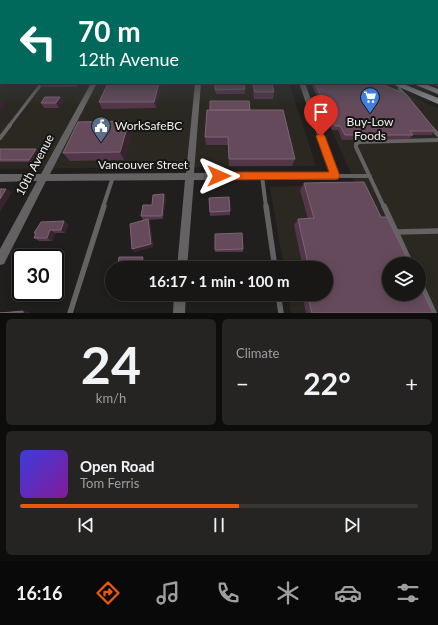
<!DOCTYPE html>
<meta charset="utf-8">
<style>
body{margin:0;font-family:Lato,sans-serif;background:#252423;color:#f1f3f6;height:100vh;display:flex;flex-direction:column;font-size:15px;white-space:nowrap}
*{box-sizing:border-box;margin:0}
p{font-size:13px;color:#9f9fa1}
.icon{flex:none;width:22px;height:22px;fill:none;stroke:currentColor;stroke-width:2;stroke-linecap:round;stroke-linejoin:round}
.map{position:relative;height:313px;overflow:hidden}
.side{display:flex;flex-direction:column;gap:6px;padding:6px;background:#0d0d0c;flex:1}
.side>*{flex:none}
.guide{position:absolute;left:0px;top:0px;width:438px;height:84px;box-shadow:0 2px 10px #0003,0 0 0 1px #363635;background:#00695c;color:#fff;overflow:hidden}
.buttons{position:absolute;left:382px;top:257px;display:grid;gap:8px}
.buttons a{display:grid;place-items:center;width:44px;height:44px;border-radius:50%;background:#181716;box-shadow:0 2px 10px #0003,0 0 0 1px #363635;font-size:20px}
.speed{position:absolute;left:12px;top:249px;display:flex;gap:8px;font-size:20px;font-weight:700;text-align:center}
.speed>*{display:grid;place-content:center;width:52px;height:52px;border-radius:50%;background:#181716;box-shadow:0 2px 10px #0003,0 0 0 1px #363635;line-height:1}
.speed .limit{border:2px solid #111;border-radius:6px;background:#fff;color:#111}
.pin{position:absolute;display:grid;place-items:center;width:34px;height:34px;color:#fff;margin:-41px -17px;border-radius:50% 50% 50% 0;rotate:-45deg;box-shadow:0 0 4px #0007}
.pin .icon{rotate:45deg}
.me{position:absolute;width:44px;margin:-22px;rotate:90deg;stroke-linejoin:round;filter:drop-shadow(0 0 3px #0008)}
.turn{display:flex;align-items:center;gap:14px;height:84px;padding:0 12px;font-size:18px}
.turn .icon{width:52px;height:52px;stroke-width:2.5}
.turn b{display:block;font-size:28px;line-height:34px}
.big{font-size:30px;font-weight:700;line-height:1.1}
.side .card{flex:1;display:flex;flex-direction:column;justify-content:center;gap:6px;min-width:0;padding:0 14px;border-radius:6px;background:#252423}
.side .dial{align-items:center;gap:0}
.dial b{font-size:52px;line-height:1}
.song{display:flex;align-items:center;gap:12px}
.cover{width:48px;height:48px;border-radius:6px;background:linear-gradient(135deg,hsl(240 70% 55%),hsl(290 70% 35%))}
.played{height:4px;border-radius:2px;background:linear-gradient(90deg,#ea580c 55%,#363635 55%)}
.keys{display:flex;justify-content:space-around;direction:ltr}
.heat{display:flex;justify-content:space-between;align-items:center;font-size:22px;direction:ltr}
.side .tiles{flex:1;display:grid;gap:6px;grid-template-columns:1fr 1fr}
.card:last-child{grid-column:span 2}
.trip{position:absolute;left:105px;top:261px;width:228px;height:40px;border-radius:20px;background:#181716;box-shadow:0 2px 10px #0003,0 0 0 1px #363635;font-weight:700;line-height:40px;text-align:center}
.menu{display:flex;height:64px;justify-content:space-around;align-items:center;background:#0a0909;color:#9f9fa1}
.menu .icon{width:28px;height:28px}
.menu .current{color:#ea580c}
.menu b{font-size:18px;color:#f1f3f6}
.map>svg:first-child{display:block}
.built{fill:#2a2820;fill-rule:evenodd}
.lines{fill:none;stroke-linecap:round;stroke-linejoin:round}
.lane-far2{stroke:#646262;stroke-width:3}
.lane-far1{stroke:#646262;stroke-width:4}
.lane{stroke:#646262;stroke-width:5.5}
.street{fill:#646262;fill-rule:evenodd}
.secondary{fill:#8b8888;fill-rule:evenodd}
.highway{fill:#c5c1c0;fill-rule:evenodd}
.wall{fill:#54364a}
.shaded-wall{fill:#382430}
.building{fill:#654a5b;stroke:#7b6573}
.route{fill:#ea580c;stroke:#983908}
.labels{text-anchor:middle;stroke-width:4;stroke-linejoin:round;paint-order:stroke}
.poi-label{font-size:12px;fill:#f2f2f0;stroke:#171614}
.street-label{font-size:12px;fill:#f2f2f0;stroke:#171614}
</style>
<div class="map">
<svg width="438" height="313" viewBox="0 0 438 313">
<rect width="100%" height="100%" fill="#201f1d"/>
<path class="built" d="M0 63 1 83H289L316 166 0 169Z
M310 83H379L438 108V313H291L288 294H326V268H284L270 187 356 184ZM389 264H419V294H389Z"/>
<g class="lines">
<path class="lane-far2" d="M401 86 399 88 406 97
M9 126 42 83"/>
<path class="lane-far1" d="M432 128 438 135
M0 138 10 125
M262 176 266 207
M335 176H370
M103 207 113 177
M384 207 356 147V144L359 142 438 140"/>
<path class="lane" d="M266 206 275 268
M384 206 411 264
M396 232 438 231
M419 280 434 313
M278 294 281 313
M70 313 104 206"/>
<path class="street" d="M91 83H97L50 174 186 173 195 83H201L194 173 330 172 299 83H305L339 176 338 179 335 180H194L187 268H177L185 180 46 181 4 264 0 265V249L37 181 0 182V174H41Z
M174 294H186L185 313H173Z"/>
<path class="secondary" d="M390 83H401L438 98V104Z
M411 83H422L438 89V94Z"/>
<path class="highway" d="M0 63H1V68H0Z"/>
</g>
<path class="wall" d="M438 72V86L429 83H437Z
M38 83H81L78 87H41Z
M162 83 156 108 102 109 99 102Z
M230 83H244L245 89V94H216L215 84H230Z
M252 83H272L274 92 273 99H254Z
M314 83H339L340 84 436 131 431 135H413L409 139 342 140 338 130H332L313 87Z
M60 97 63 101 59 108H44L41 103Z
M250 110 295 159 292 166H229L228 145H206L205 137Z
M129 121 133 130 124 160 70 161 63 153Z
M0 149H36L38 151 31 162H0Z
M304 183 381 217 433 313H306L302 294H326V268H303L294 225 298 219H308L300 190Z
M166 198 163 219 148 220 150 223 153 247 134 252 147 220H143L141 216 152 205Z
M209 198 230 211V215L210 216Z
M64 221 68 225 65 233H55L52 241H39L34 238 35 234 34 233Z
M215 234 243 249V252H215Z
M21 262V279H20L14 277Z
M218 294H247L246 295H218Z"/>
<path class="shaded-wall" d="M76 83H81L78 87Z
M159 83H162L156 108 154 102Z
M60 97 63 101 59 108 56 103Z
M1 100 6 107 0 111V101Z
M129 121 133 130 124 160 120 152Z
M36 149 38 151 31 162 29 160Z
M6 189 12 192 0 212V199Z
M164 194 166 198 163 219 162 216Z
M148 219 150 223 153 247 134 252 132 249Z
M64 221 68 225 65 233 61 230Z
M50 230 55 233 52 241 47 238Z
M46 254 51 256 50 258H44Z
M143 257 145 260 144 268H141Z
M55 261 58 263 55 270Z
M23 311 30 312V313H23Z"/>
<path class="building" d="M437 71 438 72V83H437Z
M108 83H159L154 102H99Z
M231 83H244L245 89 215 90V84H231Z
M253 83H272L274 92H255Z
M315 83H339L340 84 384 85 406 94 436 131H410L413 135H345L340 126H335Z
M45 97H60L56 103H41Z
M210 101H249L250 110H210Z
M207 110H283L295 159H229L228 137H205Z
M129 121 120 152 63 153 78 122Z
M0 149H36L29 160H0Z
M364 182 381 217H387L410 264H389V294H419V284L433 313H312L307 294H326V268H309L298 219 314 218 304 183Z
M0 189H6L0 199Z
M164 194 162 216H141L143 205H152L153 195Z
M229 197 230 211 210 212 209 198Z
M148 219 151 244 132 249 130 224Z
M64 221 61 230H50L47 238H34L36 233H34L41 222Z
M242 233 243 249 215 250V234Z
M25 254H46L44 258H23Z
M119 257H143L141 268H117Z
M21 262V277H14Z
M23 311V313H0Z"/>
<linearGradient id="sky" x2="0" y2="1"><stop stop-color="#121110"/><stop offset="0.59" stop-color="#3c424c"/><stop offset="1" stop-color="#3c424c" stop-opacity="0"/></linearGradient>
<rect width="438" height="106" fill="url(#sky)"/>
<path class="route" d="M321 133 325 136 340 176 338 179 219 180 215 179 214 176 215 173 219 172H329L316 136Z"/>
<defs>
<g id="supermarket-pin" transform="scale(1)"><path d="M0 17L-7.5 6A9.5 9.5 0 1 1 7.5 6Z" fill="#3f7fe0" stroke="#171614"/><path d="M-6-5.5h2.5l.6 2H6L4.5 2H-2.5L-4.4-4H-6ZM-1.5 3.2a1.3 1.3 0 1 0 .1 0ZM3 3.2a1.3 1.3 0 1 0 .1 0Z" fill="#fff"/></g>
<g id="civic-pin" transform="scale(1)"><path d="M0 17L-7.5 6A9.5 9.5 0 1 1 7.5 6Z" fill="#5c6f8a" stroke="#171614"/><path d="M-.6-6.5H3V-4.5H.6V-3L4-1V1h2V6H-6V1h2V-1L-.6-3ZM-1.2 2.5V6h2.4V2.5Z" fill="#fff"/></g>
</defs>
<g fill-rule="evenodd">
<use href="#supermarket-pin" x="370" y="97"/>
<use href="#civic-pin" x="101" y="126"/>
</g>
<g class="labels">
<g class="poi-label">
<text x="370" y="126">Buy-Low<tspan x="370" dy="14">Foods</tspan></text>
<text x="115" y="130" text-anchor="start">WorkSafeBC</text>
</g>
<g class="street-label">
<text transform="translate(35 165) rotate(-62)" y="4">10th Avenue</text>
<text x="143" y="169">Vancouver Street</text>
</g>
</g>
</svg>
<div class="buttons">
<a><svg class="icon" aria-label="layers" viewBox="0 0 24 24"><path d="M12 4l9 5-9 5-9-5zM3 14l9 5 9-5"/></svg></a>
</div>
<div class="speed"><div class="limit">30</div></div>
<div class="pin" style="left:321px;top:136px;background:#d93025"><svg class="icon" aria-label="arrive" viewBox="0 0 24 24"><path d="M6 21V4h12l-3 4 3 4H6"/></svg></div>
<svg class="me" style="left:219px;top:176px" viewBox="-20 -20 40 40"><path d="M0-17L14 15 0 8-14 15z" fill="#ea580c" stroke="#fff" stroke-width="4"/></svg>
<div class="trip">16:17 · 1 min · 100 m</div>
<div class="guide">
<div class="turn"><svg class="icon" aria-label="left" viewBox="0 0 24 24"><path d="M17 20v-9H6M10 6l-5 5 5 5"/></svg><div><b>70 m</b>12th Avenue</div></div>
</div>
</div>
<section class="side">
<div class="tiles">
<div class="card dial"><b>24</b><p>km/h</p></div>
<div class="card"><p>Climate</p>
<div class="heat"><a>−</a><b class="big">22°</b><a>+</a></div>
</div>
<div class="card">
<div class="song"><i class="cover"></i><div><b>Open Road</b><p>Tom Ferris</p></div></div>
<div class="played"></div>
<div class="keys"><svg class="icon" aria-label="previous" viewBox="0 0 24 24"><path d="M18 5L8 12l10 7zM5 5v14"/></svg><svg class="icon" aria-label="pause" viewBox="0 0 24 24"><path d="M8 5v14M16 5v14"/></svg><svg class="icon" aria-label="next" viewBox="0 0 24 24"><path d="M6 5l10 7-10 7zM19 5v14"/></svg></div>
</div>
</div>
</section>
<nav class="menu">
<b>16:16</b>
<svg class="icon current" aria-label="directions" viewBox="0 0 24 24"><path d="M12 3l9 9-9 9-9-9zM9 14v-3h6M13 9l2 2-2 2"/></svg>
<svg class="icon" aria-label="music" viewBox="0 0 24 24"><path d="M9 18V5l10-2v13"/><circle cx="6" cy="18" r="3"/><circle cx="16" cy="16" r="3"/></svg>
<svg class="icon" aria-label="phone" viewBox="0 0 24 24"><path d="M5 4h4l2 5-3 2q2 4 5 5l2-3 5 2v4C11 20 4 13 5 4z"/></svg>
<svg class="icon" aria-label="climate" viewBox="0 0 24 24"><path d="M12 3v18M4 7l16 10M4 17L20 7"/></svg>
<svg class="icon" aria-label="car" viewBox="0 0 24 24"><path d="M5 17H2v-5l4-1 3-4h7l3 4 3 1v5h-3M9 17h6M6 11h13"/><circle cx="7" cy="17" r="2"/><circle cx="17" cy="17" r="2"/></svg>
<svg class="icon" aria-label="filters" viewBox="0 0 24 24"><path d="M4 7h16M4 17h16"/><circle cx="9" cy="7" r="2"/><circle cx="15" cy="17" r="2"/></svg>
</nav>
